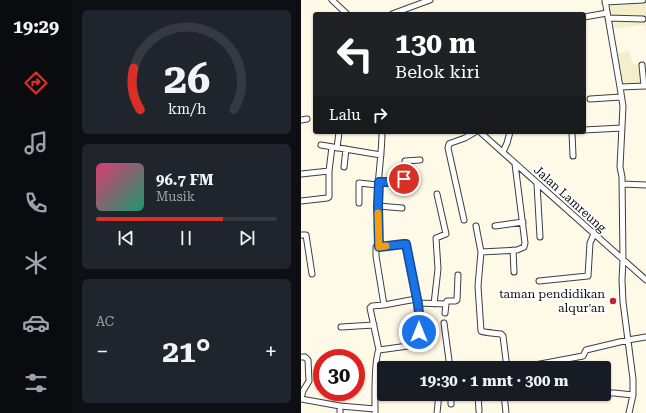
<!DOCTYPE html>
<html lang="id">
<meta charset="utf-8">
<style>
body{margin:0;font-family:"Roboto Serif",serif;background:#20242c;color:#f1f3f6;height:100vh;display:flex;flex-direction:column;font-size:15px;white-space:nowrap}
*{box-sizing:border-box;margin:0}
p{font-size:13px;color:#9ea1a6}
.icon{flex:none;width:22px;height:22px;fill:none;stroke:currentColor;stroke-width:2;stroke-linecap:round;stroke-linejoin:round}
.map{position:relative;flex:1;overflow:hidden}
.side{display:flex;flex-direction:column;gap:10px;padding:10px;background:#0d0f14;width:229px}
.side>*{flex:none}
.banner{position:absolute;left:12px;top:12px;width:273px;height:122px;border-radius:4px;box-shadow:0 1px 3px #0004;background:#202124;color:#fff;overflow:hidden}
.speed{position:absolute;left:12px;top:349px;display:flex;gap:8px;font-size:20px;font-weight:700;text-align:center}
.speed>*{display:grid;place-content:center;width:52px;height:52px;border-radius:50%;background:#171b24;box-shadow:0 1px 3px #0004;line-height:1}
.speed .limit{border:6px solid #d22;background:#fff;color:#111}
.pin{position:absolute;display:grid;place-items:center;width:34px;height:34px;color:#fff;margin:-17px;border:2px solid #fff;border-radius:50%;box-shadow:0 1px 4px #0007}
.me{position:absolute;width:44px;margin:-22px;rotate:0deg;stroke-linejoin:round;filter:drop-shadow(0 0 3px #0008)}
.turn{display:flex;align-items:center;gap:14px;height:84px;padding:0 16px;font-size:18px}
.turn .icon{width:52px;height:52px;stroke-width:2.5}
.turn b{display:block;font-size:28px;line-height:34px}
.then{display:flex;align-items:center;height:38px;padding:0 16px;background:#0003;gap:8px;font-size:15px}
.big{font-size:30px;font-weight:700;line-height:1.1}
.side .tile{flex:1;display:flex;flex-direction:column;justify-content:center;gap:6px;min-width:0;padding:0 14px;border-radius:6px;background:#20242c}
.side .dial{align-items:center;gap:0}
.dial svg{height:104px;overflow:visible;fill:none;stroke:#363941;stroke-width:7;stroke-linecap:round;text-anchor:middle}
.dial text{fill:#f1f3f6;stroke:none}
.song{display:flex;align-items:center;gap:12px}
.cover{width:48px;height:48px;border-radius:6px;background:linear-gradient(135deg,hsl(340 70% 55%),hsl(160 70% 35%))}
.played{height:4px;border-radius:2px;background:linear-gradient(90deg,#d93025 70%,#363941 70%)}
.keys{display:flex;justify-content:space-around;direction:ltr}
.heat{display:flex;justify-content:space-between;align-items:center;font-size:22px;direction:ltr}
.trip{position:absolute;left:76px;top:361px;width:234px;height:40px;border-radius:4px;background:#171b24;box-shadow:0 1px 3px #0004;font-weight:700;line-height:40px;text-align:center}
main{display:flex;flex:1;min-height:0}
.tabs{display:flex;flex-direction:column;width:72px;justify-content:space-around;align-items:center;background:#090b0e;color:#9ea1a6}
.tabs .icon{width:28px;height:28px}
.tabs .on{color:#d93025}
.tabs b{font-size:18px;color:#f1f3f6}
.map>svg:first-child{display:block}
.farmland{fill:#f4efca}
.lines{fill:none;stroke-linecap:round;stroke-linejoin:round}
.street-casing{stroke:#3e3e3e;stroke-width:7}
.street{stroke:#fff;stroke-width:5}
.route-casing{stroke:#114b97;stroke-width:10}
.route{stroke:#1a73e8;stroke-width:7}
.slow{stroke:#f59e0b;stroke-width:7}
.poi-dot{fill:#b9252f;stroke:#fff;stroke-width:1.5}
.labels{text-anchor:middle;stroke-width:4;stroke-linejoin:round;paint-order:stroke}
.street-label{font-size:12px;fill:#0b0b0b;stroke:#fff}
.poi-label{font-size:12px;fill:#0b0b0b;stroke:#fff;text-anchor:end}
</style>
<main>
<nav class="tabs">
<b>19:29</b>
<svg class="icon on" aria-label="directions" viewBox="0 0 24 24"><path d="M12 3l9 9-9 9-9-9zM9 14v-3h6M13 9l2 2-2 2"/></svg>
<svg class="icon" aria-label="music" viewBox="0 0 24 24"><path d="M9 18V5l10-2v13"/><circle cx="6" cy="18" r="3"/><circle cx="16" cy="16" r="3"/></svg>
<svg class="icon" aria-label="phone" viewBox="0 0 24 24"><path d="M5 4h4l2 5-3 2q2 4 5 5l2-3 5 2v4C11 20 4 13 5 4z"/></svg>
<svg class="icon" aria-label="climate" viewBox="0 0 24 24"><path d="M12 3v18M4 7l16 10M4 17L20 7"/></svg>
<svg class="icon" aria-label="car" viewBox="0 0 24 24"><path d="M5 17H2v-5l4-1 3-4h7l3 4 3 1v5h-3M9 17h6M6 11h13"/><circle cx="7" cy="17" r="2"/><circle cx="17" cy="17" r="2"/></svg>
<svg class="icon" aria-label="filters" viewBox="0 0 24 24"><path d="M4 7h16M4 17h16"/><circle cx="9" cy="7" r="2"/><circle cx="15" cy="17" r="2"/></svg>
</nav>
<section class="side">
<div class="tile dial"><svg viewBox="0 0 100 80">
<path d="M14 69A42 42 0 1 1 86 69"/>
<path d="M14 69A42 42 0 0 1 9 37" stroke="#d93025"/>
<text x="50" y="56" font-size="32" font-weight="700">26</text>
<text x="50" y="72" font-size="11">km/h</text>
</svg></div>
<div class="tile">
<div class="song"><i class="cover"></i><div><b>96.7 FM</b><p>Musik</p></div></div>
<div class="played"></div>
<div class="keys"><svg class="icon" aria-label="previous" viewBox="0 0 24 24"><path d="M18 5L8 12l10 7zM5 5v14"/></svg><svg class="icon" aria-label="pause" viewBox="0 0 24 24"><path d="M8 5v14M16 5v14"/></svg><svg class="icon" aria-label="next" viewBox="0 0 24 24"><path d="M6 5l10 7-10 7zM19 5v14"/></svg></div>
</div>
<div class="tile"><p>AC</p>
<div class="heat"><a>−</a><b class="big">21°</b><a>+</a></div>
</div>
</section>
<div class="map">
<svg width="345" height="413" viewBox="0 0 345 413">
<rect width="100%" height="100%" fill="#fffae8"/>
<path class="farmland" d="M301 0H345V39L344 25 309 29 303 11Z
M328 51 332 64 345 63V82L321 86 314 54Z"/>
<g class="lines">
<g class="street-casing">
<path id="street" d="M31 0 46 14
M304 0 319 87 322 106 319 167 321 177 322 260 321 280 322 302 332 379V395L328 413
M304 2 342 0
M91 14 129 0
M283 17 306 13
M307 18 342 19
M341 65 343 86
M319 87 345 86
M289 99 320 97
M0 120 6 119
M283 130 321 128
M179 132 345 280
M271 132 272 156
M20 145 80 155
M36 148 38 132
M202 152 206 143 209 132
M43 167 45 149
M0 174 28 171
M78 182H101L103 179 104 161 119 160
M236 184 239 237
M321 184 345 185
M0 201 26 198 28 197V171L31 147
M58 203V183L77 185
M77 206 101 208
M163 220 147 148 148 144 150 143 164 138 174 132
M175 226 180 252 216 250 223 247 224 243 214 164
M194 226 222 222
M0 235H5L11 274
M78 247H75V256L83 305 115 299
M212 250 213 272
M180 252 177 286 180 331C184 333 195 333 200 334L202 336 206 368
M238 281 287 276 289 243 293 234
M117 303 145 304
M133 304 137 269 135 238 145 234 136 194
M144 313 145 304 146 301H154L156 300 157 275
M143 323 149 368
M40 327 73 325
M78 350 107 346 105 334 121 331 117 303 105 245 103 243 78 247C78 227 76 208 77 188 78 169 81 151 81 132
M0 357H4L7 360 8 381 2 391 0 398
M218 368 282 356 285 350 327 340 345 337
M303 393H313L332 395
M177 394 178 411
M203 394 205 413
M0 399 39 406 74 409
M150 404V394
M39 413V406
M74 413V409C74 398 73 358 78 350L69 308 71 306 83 305
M136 413 138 394"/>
</g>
<use href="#street" class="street"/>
</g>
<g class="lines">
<g class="route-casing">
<path id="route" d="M103 179 100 182H78L77 206 78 247 103 244H105L117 304 120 331 118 332"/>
</g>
<use href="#route" class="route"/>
<path class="slow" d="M77 213 78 247 85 246"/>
</g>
<circle class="poi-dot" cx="312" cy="301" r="4"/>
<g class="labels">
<g class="street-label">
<text transform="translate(269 199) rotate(42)" y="4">Jalan Lamreung</text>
</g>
<g class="poi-label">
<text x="304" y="298">taman pendidikan<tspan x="304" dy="14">alqur'an</tspan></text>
</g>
</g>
</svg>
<div class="speed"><div class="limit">30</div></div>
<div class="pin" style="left:103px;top:179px;background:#d93025"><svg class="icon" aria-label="arrive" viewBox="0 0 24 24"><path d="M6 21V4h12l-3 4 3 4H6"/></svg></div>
<svg class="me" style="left:118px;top:332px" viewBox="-20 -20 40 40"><circle r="17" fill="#1a73e8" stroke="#fff" stroke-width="3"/><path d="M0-11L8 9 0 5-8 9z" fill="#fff"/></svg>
<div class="trip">19:30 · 1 mnt · 300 m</div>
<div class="banner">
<div class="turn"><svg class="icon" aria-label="left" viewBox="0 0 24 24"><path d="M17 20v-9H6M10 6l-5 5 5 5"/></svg><div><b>130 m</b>Belok kiri</div></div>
<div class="then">Lalu<svg class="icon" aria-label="right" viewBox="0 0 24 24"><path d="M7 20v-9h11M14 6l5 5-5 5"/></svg></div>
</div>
</div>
</main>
